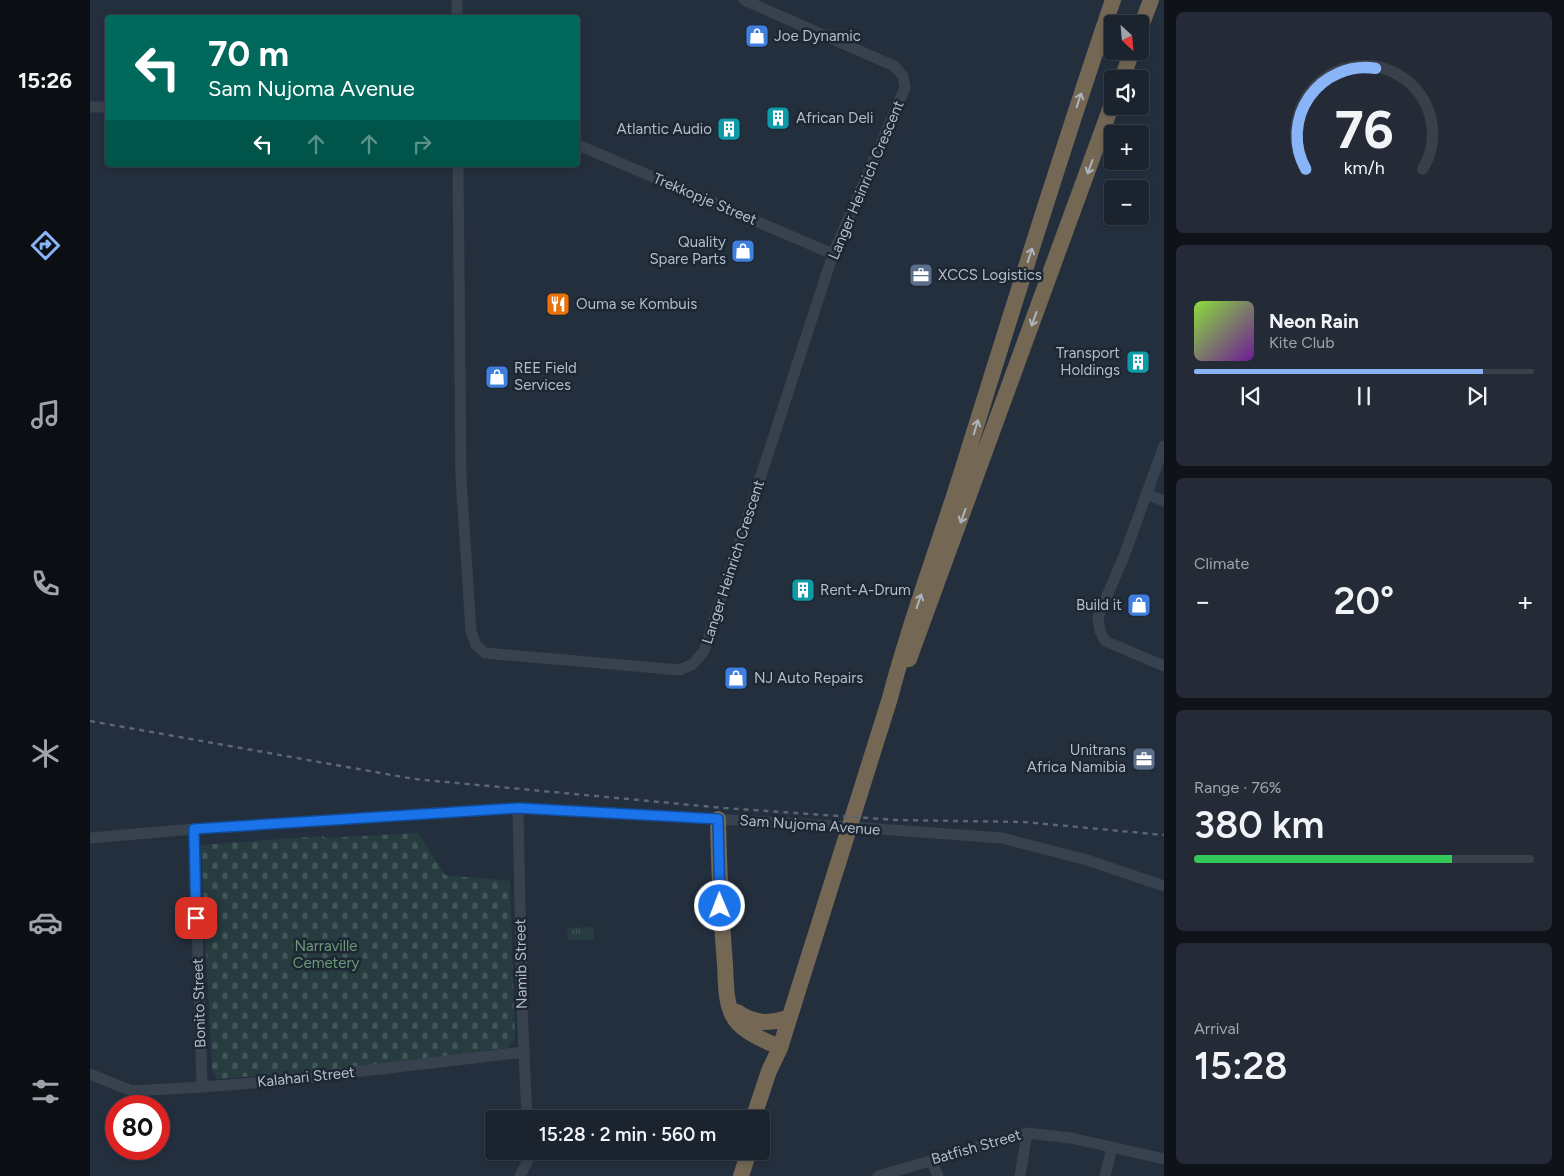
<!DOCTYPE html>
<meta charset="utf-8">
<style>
body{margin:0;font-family:Figtree,sans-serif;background:#242b36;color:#f1f3f6;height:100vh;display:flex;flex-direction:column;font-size:19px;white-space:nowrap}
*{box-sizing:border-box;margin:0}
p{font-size:16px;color:#a0a4aa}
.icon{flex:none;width:28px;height:28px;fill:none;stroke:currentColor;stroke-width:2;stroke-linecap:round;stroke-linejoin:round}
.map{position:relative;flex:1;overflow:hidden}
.side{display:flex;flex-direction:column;gap:12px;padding:12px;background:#0f1319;width:400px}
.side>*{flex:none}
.banner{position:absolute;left:15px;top:15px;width:475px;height:152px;border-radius:5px;box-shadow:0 2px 8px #0003,0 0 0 1px #39404a;background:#00695c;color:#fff;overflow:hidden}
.needle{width:32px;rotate:154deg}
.tools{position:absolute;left:1014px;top:15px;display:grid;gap:10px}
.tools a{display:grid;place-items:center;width:45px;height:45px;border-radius:5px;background:#1b232e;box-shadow:0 2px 8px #0003,0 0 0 1px #39404a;font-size:25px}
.speed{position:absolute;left:15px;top:1095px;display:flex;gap:10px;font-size:25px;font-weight:700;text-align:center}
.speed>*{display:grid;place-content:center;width:65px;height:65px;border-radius:50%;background:#1b232e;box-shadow:0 2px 8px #0003,0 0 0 1px #39404a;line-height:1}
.speed .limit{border:8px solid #d22;background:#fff;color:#111}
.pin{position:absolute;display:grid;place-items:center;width:42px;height:42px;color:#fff;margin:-21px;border-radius:10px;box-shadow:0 2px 8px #0006}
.me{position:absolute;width:55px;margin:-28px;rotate:359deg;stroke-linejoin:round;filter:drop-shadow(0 0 4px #0008)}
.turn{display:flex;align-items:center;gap:18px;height:105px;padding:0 20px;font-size:22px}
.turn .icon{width:65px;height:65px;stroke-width:2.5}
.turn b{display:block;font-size:35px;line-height:42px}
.lanes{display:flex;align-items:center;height:48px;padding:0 20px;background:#0003;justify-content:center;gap:25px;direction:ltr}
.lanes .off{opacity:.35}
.big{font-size:38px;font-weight:600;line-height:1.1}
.side .tile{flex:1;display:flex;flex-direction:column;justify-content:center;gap:8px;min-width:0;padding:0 18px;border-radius:8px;background:#242b36}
.side .dial{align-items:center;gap:0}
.dial svg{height:130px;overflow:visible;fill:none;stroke:#39404a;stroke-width:7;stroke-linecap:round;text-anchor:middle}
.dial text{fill:#f1f3f6;stroke:none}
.song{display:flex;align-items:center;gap:15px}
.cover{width:60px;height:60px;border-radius:8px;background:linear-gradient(135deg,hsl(90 70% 55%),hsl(280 70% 35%))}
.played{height:5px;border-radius:2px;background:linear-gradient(90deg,#8ab4f8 85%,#39404a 85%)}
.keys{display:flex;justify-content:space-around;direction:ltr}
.heat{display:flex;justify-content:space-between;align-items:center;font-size:28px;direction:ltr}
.charge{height:8px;border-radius:4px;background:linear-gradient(90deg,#34c759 76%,#39404a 0)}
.trip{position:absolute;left:395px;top:1110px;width:285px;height:50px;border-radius:5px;background:#1b232e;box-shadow:0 2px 8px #0003,0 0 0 1px #39404a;font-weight:600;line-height:50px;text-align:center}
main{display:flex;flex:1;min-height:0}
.menu{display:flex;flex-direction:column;width:90px;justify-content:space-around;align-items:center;background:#0b0e12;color:#a0a4aa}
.menu .icon{width:35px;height:35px}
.menu .on{color:#8ab4f8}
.menu b{font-size:22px;color:#f1f3f6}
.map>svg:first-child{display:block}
.cemetery{fill:url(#cemetery-stones)}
.park{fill:url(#park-tufts)}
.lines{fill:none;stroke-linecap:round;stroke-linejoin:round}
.minor{stroke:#38414e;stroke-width:11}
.highway{stroke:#746855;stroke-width:16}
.rail{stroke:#5a6575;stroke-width:2.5;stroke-dasharray:5 5;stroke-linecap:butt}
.oneway{stroke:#aeb4bd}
.route-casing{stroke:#114b97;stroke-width:12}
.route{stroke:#1a73e8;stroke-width:9}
.labels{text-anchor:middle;stroke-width:5;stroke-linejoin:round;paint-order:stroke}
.poi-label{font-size:15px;fill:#b4bcc9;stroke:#1d2633;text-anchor:start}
.street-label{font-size:15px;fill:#b4bcc9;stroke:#1d2633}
.park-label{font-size:15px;fill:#6b9a76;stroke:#1d2633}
</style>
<main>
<nav class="menu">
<b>15:26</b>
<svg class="icon on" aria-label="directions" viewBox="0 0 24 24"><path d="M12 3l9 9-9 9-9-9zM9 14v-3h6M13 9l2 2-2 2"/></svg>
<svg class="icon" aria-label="music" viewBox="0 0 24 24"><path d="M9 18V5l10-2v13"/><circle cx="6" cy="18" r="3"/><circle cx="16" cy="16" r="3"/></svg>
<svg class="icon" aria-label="phone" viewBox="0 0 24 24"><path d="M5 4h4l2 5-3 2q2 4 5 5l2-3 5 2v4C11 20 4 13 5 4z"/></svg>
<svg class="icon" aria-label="climate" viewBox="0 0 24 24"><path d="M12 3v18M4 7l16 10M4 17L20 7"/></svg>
<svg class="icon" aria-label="car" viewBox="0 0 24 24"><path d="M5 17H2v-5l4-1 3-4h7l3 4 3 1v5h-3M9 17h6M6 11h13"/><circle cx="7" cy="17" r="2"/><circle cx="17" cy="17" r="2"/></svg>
<svg class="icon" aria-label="filters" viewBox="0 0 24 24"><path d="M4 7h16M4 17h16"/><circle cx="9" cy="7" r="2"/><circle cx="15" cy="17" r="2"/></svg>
</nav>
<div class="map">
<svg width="1074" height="1176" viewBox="0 0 1074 1176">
<defs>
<pattern id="cemetery-stones" width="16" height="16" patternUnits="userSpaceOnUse" patternTransform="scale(1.25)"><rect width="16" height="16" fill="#263c3f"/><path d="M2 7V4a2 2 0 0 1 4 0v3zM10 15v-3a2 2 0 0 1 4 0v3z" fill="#435659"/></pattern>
<pattern id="park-tufts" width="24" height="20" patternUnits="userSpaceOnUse" patternTransform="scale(1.25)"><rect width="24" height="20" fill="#263c3f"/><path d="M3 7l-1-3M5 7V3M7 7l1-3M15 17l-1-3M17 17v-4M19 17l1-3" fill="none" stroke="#435659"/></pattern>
</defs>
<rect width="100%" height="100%" fill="#242f3e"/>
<path class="cemetery" d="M328 833 355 875 420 881 425 1039 417 1048 248 1070 127 1079 122 1071 111 845 234 836V838Z"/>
<path class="park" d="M504 927V940H478L477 928Z"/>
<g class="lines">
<path class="minor" d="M367 18V0
M0 107H18
M488 145 743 254
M368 165 371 479 381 631 386 645 395 653 590 670 603 664 614 651 743 254 815 88 813 76 804 66 654 0
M1074 446 1034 556 1008 617 1010 631 1015 641 1074 666
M1056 494 1074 501
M428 808 432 1009 437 1119
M104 829 112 1087
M0 838 104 829 428 808 748 826 912 838 997 860 1074 886
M0 1074 42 1091 112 1087 188 1081 434 1052
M841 1160 848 1176
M430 1176 438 1160V1151
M788 1176 937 1133 981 1138 1074 1159
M930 1176 937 1133
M1015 1176 1022 1147"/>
<path class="highway" d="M1050 29 1061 0
M1032 79 1042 51
M819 659 1022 104
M628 819C629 867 631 915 635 964 636 980 635 1001 643 1016 651 1032 675 1040 690 1048
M647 1012C665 1024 678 1024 698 1018
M663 1119 679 1071 690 1048 800 698C820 620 849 545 873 468 922 311 970 155 1023 0
M651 1176 659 1151"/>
<path class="rail" d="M0 721 324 779 634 808 806 820 934 822 1074 835"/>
</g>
<defs><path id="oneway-shaft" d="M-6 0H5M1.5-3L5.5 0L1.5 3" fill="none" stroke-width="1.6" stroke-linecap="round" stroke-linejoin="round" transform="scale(1.25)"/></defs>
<g class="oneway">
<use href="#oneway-shaft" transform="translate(989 100) rotate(-72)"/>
<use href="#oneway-shaft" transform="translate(1000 167) rotate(110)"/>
<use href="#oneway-shaft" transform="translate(940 255) rotate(-72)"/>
<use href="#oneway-shaft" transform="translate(944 319) rotate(110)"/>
<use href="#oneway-shaft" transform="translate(886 427) rotate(-73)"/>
<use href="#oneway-shaft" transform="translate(873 516) rotate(110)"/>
<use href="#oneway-shaft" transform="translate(829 601) rotate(-71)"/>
</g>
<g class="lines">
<g class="route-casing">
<path id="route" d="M106 918 104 829 428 808 628 819 630 906"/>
</g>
<use href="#route" class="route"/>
</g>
<defs>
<g id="shop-square" transform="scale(1.25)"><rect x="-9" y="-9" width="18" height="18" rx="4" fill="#3f7fe0" stroke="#1d2633"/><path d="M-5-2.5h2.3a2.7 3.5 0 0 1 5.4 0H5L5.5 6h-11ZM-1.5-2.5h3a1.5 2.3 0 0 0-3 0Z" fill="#fff"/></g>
<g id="building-square" transform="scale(1.25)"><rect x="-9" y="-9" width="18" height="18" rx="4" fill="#0f9aa8" stroke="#1d2633"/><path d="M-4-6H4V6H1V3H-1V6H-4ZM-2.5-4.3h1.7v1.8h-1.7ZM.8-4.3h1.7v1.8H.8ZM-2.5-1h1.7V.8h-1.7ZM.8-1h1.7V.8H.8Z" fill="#fff"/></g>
<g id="office-square" transform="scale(1.25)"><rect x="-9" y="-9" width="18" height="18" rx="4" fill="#5c6f8a" stroke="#1d2633"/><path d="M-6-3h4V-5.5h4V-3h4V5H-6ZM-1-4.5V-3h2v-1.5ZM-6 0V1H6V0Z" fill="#fff"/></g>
<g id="restaurant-square" transform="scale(1.25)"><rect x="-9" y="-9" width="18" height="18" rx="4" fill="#e8710a" stroke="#1d2633"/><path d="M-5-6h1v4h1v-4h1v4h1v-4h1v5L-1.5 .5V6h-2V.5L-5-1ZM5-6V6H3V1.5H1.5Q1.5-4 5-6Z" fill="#fff"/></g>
</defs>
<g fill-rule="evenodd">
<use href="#shop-square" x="667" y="36"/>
<use href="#building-square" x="688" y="118"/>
<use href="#building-square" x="639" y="129"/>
<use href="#shop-square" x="653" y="251"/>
<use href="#office-square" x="831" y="275"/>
<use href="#restaurant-square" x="468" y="304"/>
<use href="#building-square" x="1048" y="362"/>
<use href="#shop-square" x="407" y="377"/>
<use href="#building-square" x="713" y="590"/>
<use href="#shop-square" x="1049" y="605"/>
<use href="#shop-square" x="646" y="678"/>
<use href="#office-square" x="1054" y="759"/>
</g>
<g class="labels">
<g class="poi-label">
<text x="684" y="41">Joe Dynamic</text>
<text x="706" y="123">African Deli</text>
<text x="622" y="134" text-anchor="end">Atlantic Audio</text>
<text x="636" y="247" text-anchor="end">Quality<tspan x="636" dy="17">Spare Parts</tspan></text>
<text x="848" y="280">XCCS Logistics</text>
<text x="486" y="309">Ouma se Kombuis</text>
<text x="1030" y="358" text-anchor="end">Transport<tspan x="1030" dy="17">Holdings</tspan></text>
<text x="424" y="373">REE Field<tspan x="424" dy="17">Services</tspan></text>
<text x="730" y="595">Rent-A-Drum</text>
<text x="1032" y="610" text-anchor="end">Build it</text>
<text x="664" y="683">NJ Auto Repairs</text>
<text x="1036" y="755" text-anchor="end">Unitrans<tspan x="1036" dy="17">Africa Namibia</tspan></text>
</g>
<g class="street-label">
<text transform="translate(776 180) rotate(-67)" y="5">Langer Heinrich Crescent</text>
<text transform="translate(615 199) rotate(23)" y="5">Trekkopje Street</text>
<text transform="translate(643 562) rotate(-72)" y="5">Langer Heinrich Crescent</text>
<text transform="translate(720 825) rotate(4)" y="5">Sam Nujoma Avenue</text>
<text transform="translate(431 964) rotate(-91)" y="5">Namib Street</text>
<text transform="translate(109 1003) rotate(-92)" y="5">Bonito Street</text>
<text transform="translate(216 1077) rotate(-6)" y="5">Kalahari Street</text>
<text transform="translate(886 1147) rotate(-16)" y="5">Batfish Street</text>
</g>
<g class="park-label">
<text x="236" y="951">Narraville<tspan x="236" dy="17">Cemetery</tspan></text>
</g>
</g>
</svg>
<div class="tools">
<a><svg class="needle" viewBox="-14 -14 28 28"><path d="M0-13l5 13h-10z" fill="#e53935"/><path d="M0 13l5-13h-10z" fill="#a0a4aa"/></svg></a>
<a><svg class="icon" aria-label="sound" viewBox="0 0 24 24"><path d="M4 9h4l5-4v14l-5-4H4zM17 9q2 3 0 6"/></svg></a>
<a>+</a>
<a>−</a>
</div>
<div class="speed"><div class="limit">80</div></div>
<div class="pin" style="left:106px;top:918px;background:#d93025"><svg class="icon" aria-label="arrive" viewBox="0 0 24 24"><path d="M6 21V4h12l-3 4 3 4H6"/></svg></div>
<svg class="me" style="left:630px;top:906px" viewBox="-20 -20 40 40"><circle r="17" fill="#1a73e8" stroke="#fff" stroke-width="3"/><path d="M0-11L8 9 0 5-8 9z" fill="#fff"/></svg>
<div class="trip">15:28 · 2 min · 560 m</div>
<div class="banner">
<div class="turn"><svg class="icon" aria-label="left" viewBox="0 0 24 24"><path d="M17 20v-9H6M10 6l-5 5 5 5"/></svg><div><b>70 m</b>Sam Nujoma Avenue</div></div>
<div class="lanes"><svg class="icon" aria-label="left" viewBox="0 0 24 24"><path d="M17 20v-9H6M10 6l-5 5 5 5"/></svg><svg class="icon off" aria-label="ahead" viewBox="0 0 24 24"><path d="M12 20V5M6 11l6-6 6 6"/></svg><svg class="icon off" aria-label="ahead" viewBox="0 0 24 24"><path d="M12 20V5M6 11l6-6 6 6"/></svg><svg class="icon off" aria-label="right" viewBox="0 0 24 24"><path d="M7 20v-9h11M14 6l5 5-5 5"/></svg></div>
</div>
</div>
<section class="side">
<div class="tile dial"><svg viewBox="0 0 100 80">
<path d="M14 69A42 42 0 1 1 86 69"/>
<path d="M14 69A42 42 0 0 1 57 7" stroke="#8ab4f8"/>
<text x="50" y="56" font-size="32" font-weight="700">76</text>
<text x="50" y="72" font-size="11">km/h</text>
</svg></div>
<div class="tile">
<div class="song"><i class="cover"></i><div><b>Neon Rain</b><p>Kite Club</p></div></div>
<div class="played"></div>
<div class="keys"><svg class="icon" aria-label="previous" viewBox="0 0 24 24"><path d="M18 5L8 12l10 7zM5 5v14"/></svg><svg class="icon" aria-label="pause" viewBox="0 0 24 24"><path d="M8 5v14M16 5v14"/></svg><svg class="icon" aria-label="next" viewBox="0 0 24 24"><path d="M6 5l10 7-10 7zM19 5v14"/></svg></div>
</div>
<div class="tile"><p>Climate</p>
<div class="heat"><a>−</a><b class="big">20°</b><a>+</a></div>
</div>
<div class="tile"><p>Range · 76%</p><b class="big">380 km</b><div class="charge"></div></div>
<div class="tile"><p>Arrival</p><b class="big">15:28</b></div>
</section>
</main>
